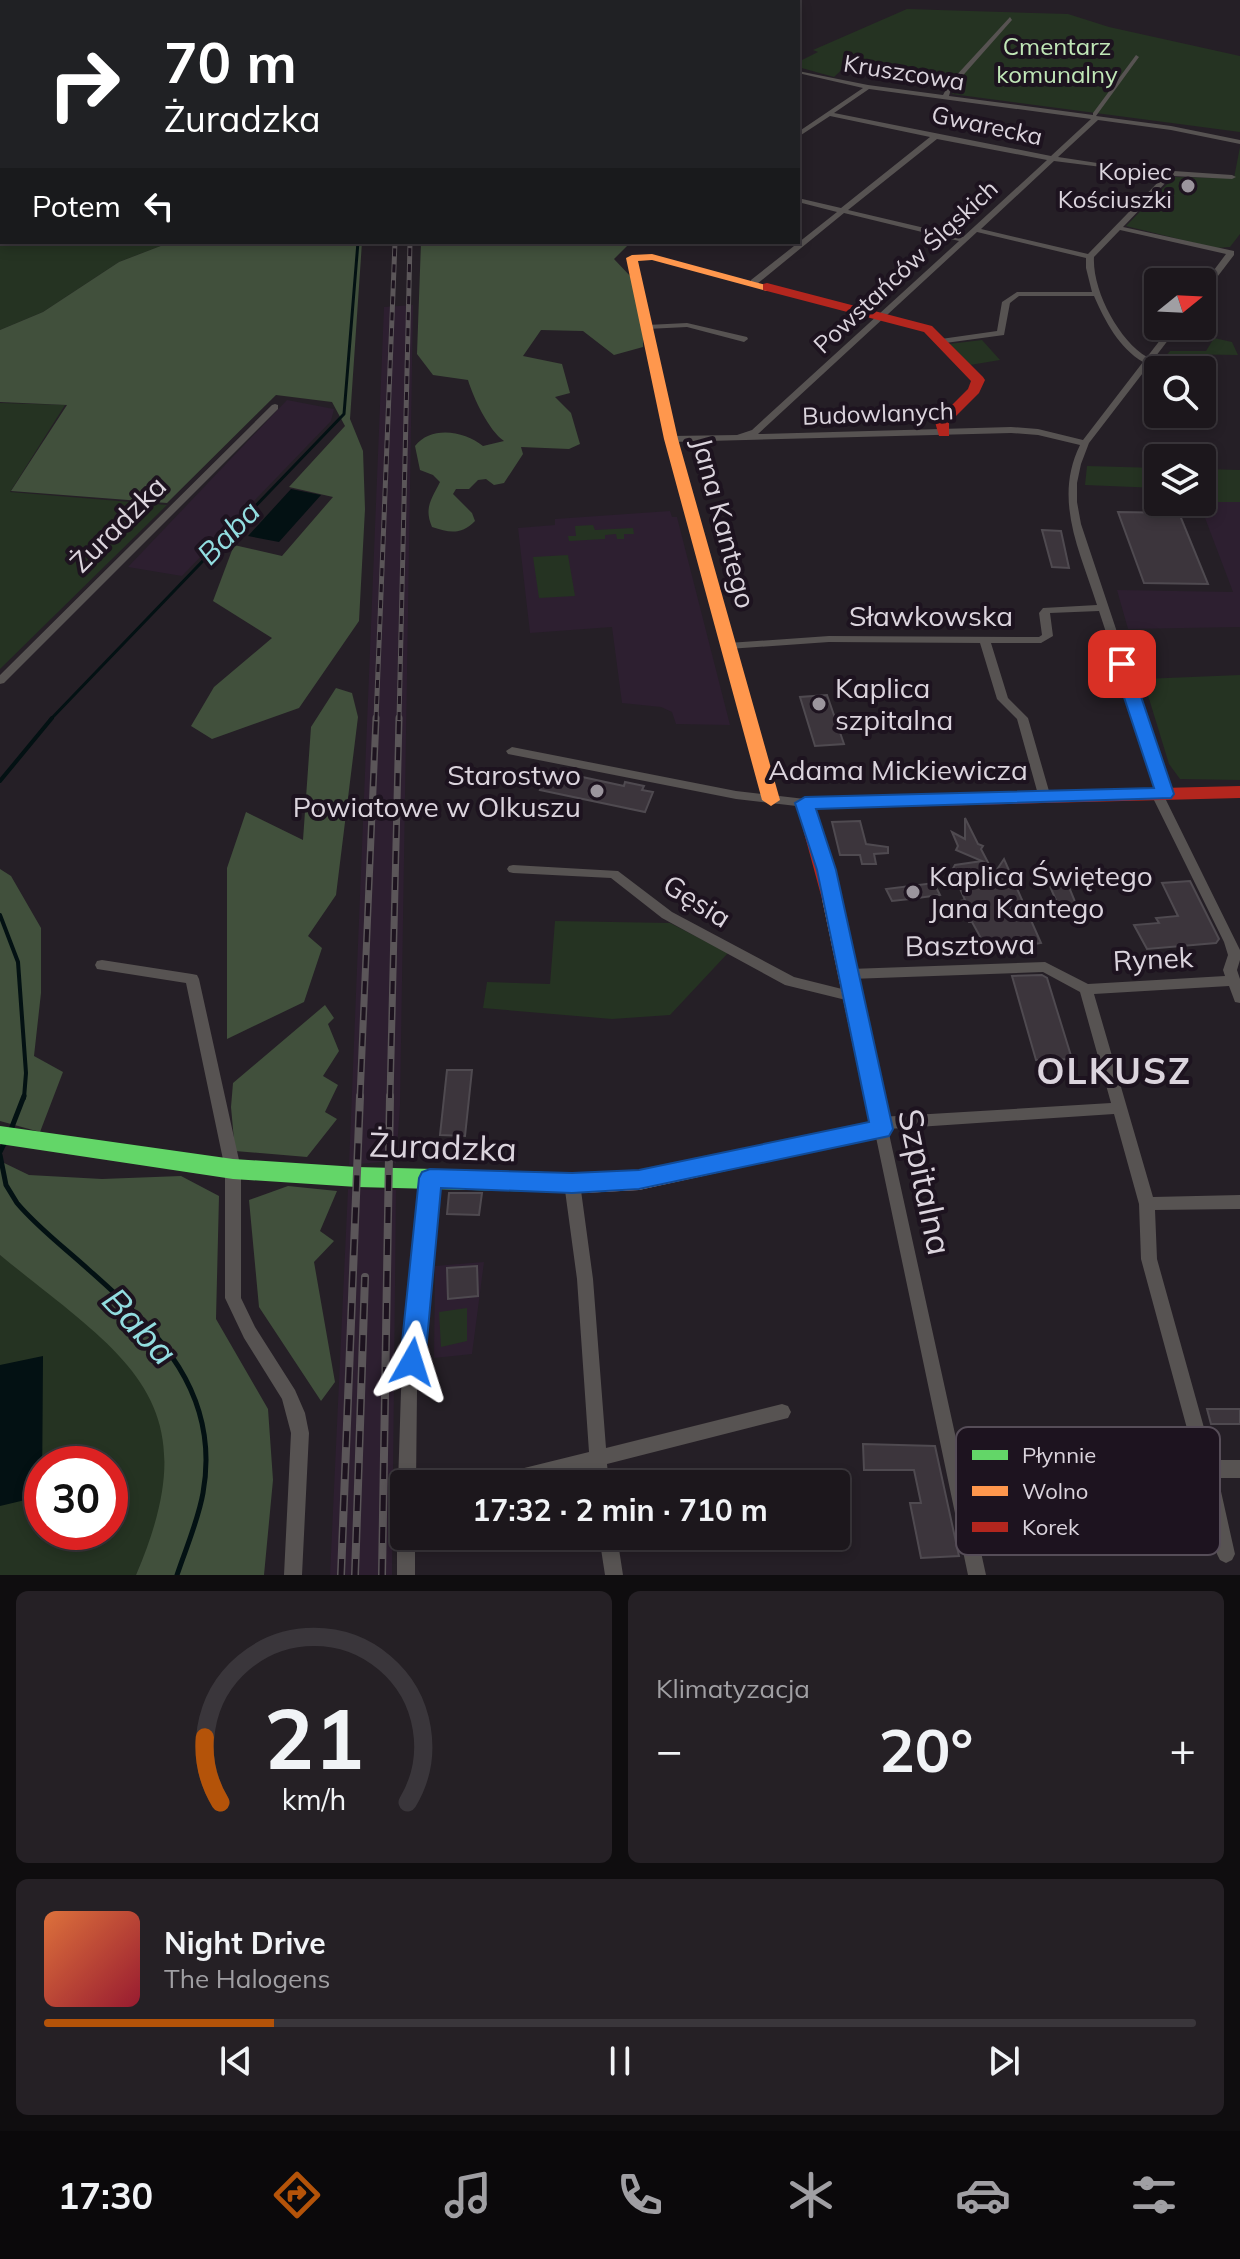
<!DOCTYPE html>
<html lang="pl">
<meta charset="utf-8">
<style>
body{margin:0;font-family:Mulish,sans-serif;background:#252025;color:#f1f3f6;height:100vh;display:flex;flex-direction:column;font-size:30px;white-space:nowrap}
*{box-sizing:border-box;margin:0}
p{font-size:26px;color:#a09fa3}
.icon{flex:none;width:44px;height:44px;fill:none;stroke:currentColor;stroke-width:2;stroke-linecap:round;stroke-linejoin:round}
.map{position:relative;height:1575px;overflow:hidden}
.drawer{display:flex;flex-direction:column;gap:16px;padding:16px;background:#0f0d0f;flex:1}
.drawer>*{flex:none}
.hud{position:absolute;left:0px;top:0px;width:800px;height:244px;box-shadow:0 4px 12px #0003,0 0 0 2px #3a363b;background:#202124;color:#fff;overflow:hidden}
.needle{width:52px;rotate:72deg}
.tools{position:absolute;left:1144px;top:268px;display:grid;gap:16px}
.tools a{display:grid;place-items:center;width:72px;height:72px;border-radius:8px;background:#1c171c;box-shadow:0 4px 12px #0003,0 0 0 2px #3a363b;font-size:40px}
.speed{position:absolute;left:24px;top:1446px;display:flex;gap:16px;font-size:40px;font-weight:700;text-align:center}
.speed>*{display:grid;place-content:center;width:104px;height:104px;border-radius:50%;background:#1c171c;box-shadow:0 4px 12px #0003,0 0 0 2px #3a363b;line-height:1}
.speed .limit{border:12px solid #d22;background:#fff;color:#111}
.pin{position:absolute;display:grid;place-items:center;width:68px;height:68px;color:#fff;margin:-34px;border-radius:16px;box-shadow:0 4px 12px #0006}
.me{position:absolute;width:88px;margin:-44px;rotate:6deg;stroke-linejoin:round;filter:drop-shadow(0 0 6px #0008)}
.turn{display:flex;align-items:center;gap:28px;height:168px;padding:0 32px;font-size:36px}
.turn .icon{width:104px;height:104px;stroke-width:2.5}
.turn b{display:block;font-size:56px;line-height:68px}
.then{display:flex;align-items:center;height:76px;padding:0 32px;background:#0003;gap:16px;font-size:30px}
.big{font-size:60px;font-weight:700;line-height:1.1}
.drawer .card{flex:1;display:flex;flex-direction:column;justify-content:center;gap:12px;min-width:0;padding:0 28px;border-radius:12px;background:#252025}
.drawer .dial{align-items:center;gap:0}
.dial svg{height:208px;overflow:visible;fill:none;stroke:#3a363b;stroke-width:7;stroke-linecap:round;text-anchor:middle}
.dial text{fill:#f1f3f6;stroke:none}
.song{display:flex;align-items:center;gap:24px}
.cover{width:96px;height:96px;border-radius:12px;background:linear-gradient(135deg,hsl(20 70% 55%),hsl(350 70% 35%))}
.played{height:8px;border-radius:4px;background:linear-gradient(90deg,#b45309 20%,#3a363b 20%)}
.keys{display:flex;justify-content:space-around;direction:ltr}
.heat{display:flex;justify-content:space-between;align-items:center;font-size:44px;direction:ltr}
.drawer .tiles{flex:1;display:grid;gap:16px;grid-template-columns:1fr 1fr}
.card:last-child{grid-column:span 2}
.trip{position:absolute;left:390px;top:1470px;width:460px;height:80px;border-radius:8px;background:#1c171c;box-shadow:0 4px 12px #0003,0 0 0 2px #3a363b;font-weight:700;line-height:80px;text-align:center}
.menu{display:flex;height:128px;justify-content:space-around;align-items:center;background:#0b090b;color:#a09fa3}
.menu .icon{width:56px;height:56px}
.menu .on{color:#b45309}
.menu b{font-size:36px;color:#f1f3f6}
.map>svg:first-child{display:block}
.built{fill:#2d1f30}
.green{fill:#253322;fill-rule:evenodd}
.forest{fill:#41503c}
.water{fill:#031113}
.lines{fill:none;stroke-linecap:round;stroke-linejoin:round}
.stream-far3{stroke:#031113;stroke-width:2}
.stream-far2{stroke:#031113;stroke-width:3}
.stream-far1{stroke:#031113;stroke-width:4}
.stream{stroke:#031113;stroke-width:5}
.building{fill:#3c353c;stroke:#4f4a50;stroke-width:2}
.street{fill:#575352;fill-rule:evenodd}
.fast{fill:#63d668;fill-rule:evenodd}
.slow{fill:#ff974d;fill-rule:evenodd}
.jam{fill:#b3261e;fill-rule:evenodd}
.rail-far3-casing{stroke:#5b5659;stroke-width:4}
.rail-far2-casing{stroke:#5b5659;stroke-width:5}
.rail-far1-casing{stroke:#5b5659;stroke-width:7}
.rail-casing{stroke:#5b5659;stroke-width:8}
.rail-far3{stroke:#1d131f;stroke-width:2;stroke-dasharray:6;stroke-linecap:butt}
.rail-far2{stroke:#1d131f;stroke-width:3;stroke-dasharray:8;stroke-linecap:butt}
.rail-far1{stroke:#1d131f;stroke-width:4;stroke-dasharray:13;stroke-linecap:butt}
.rail{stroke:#1d131f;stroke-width:5;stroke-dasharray:16;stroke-linecap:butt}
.route{fill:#1a73e8;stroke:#114b97;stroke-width:2}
.poi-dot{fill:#9b959d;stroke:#1d131f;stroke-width:3}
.labels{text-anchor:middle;stroke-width:8;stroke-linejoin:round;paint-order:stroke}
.far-park-label{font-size:24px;fill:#c0e6b7;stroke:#1d131f}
.far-street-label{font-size:24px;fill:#dbd4dd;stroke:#1d131f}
.far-poi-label{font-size:24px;fill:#dbd4dd;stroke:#1d131f;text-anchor:end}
.street-label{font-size:28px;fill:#dbd4dd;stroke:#1d131f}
.poi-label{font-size:28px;fill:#dbd4dd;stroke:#1d131f;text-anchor:start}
.water-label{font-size:30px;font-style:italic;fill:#92dde0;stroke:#1d131f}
.near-street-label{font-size:34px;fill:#dbd4dd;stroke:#1d131f}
.district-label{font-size:36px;font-weight:bold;letter-spacing:2px;fill:#dbd4dd;stroke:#1d131f}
.near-water-label{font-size:36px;font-style:italic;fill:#92dde0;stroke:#1d131f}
.key{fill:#1d131f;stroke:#564d58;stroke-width:2}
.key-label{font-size:22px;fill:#dbd4dd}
</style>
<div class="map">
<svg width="1240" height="1575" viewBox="0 0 1240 1575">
<rect width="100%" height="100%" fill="#251f26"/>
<path class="built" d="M413 305 400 1105 396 1164 392 1161 349 1165 384 307Z
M287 400 334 409 331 421 182 576 128 567Z
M1199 502H1240V627L1128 629 1117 590 1233 592Z
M670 511 672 517H677L730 725 676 724 672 712 661 707 622 703 612 627 530 633 518 528 555 525V519Z
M348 1189 396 1190 392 1575H330Z
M484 1262 472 1354 434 1358 435 1266Z"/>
<path class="green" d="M907 9 1068 14 1109 27 1240 56V132L952 94 962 82 921 75 912 68 851 61 834 77 798 67V62L818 52 813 50Z
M1240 147V234L1230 247 1215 248 1126 226 1174 177 1234 178Z
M0 157 2 242H171L119 262 43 312 0 330Z
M1214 338 1232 342 1238 355 1174 354 1166 366 1159 364 1170 351H1206Z
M982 340 1000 360 970 365 949 344Z
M0 403 65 405 10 492 167 505 0 669Z
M1087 466 1158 468V488L1085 485Z
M1202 469 1240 470V502H1202Z
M593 525 595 530 633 528 634 534H624V539H617L616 534 605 535V539L569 541 568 536H576L575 526Z
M568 555 575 596 539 598 533 557Z
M1240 675V780L1180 779 1169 764 1143 679Z
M555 921 670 923 728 953 670 1015 612 1019 483 1008 487 982 550 984Z
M0 1255C60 1299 157 1364 166 1445 171 1490 154 1534 136 1575H0ZM42 1464H110V1532H42Z
M467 1308V1341L441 1347 439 1312Z"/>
<path class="forest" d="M171 242H362L350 419 363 451 365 509 359 621 299 708 212 739 191 726 214 687 272 638 213 601 234 545 282 556 333 497 289 487 345 426 332 402 276 395 167 503 11 491 67 405 0 402V330L43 312 119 262Z
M421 242H631L614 259 632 278 643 323V347L614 355 583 331 541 330 523 356 562 364 570 393 555 397 571 413 580 444 569 449 521 447 523 454 504 483 494 485 486 479 478 480 469 489H456L453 494 472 513 475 521C461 535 450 533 432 527 424 508 431 500 440 482L433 475 420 470 415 446C431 425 465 431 483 446L504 441C489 431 473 397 468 380L433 375 417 354Z
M336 688 352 693 358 717 336 895 308 936 322 948 304 1002 227 1039V868L246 812 303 840 311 727Z
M0 869 11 876 41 928V993L34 1056 63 1072 40 1132 0 1121Z
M325 1005 334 1018 328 1024 339 1051 323 1076 338 1085 325 1112 337 1119 307 1157 235 1151 231 1107 233 1083Z
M0 1161 29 1175 102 1179 181 1176 219 1196 216 1319 268 1409 273 1480 264 1575H136C212 1399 125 1357 0 1255Z
M288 1186 337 1191 320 1231 334 1241 314 1262 335 1382 321 1401 259 1307 249 1200Z"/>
<path class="water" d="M291 489 321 495 279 542 248 536Z
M43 1356 42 1496 0 1506V1365Z"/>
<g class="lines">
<path class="stream-far3" d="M306 0 309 2"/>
<path class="stream-far2" d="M226 541 234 542
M50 720 344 414 358 242"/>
<path class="stream-far1" d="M0 781 52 718
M0 915 18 962 26 1073 24 1098"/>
<path class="stream" d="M10 1132 24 1096
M0 1152 6 1140
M0 1155 6 1185 17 1203C38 1228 65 1248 89 1270 158 1331 221 1393 203 1493 198 1521 186 1548 177 1575"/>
</g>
<path class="building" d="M1118 512 1179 513 1208 584 1144 583Z
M1042 530 1061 531 1069 568 1052 567Z
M827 695 844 744 815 746 800 697Z
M550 770 624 786 625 782 644 786 642 790 653 792 645 812 540 790Z
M965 818 978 844 983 846 981 849 994 874 1004 859 1041 943 988 951 972 922H969L960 901 965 900 952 870 955 865 982 861 956 850 958 846 952 832 965 839Z
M860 821 866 844 888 847V853L874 854 876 864H862L860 855H840L832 822Z
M1064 875 1076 904 1058 905 1046 877Z
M1190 881 1219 939 1216 943 1147 949 1134 925 1159 923 1156 918 1178 916 1162 883Z
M934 883 940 895 910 899 892 901 886 889Z
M1042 975 1047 978 1072 1059 1036 1060 1012 976Z
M447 1070H472L465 1136 440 1135Z
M449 1193H482L479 1215 447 1214Z
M477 1266 478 1296 448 1299 447 1268Z
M1207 1409H1240V1424H1211Z
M863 1444 935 1446 959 1556 921 1558 910 1503H921L914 1470H864Z"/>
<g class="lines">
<path class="street" d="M1010 17 1012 20 951 89 949 96 1093 115V113L1136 55 1139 57 1096 116 1171 126 1240 140V144L1171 130 1098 120 1058 157 1130 168 1232 175 1236 177 1232 179 1172 176 1123 227 1234 251V255L1205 293H1202V286L1226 254 1120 230 1094 257C1092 290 1119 341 1147 357L1171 326H1179L1089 443 1081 464 1077 483V502L1081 524 1171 794 1165 798 1240 950V960L1237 970 1240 979V1003L1235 1002 1229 986 1094 994 1153 1197 1240 1195V1209L1155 1210 1157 1259 1213 1460H1240V1478H1218L1235 1554 1232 1560 1226 1563 1220 1560 1217 1554 1198 1469 1141 1259 1139 1204 1114 1114 888 1129 986 1575H968L873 1123 875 1119 880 1117 1111 1103 1080 992 1043 972 850 979 845 978 843 974 845 970 850 969 1045 962 1088 984 1225 976 1223 970 1228 955 1224 942 1151 794 1153 791 1158 790 1099 611 1050 613 1053 636 1041 643H991L1008 698 1028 718 1051 798 1045 802 1039 798 1017 719 997 699 980 643 829 642 728 649 723 646 728 643 829 636 1039 637 1042 635 1039 613 1043 608 1097 605C1080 551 1053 500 1080 445L1038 435 1011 433 671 442 666 439 671 436 737 435 752 430 959 241 844 213 757 284H751V280L837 212 798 202V198L841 208 930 137 830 116 798 137V132L863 88 798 73V71L868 85 943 95 950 82 907 77 910 75 953 79ZM869 89 1091 119 1051 156 834 113ZM937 139 1047 160 963 237 848 210ZM1054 161 1165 175 1088 254 981 229ZM977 232 1086 258V268L1092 292H1017L1002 302 997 331 941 339 938 340V344L1004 335 1010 303 1019 296H1094C1105 321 1119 348 1143 362L1083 440 1038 429 1011 427 758 434Z
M687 323 747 337 748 339 744 342 687 327 647 329 643 327 647 325Z
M275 404 278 405V409L4 683 0 684V675L272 405Z
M512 747 736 791 805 799 811 803 805 807 736 799 508 754 506 751Z
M513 865 618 871 672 912 794 977 854 992 859 993 861 997 859 1001 854 1002 785 985 662 918 611 878 513 873 509 872 507 869 509 866Z
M102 960 192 974 197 975 199 979 241 1169V1298L255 1327 295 1390 305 1413 309 1433 302 1575H284L291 1433 282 1399 244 1338 225 1298V1169L186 983 97 969 95 965 97 961Z
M430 1172 435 1173 438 1178 417 1391 416 1484H404V1491L401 1490 398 1484 401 1391 422 1178 425 1173Z
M572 1177 577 1178 580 1183 593 1279 606 1448 782 1404 788 1406 791 1412 788 1418 607 1464 609 1484H591L590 1469 530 1484H487L490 1478 496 1475 589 1452 577 1279 564 1183 567 1178Z
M404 1528V1536H415V1575H397V1536L400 1530Z
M599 1536H617L623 1575H605Z"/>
<path class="fast" d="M0 1126 233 1159 357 1167 583 1173 591 1176 594 1183 591 1190 583 1193 357 1187 233 1179 0 1144Z"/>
<path class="slow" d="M652 254 773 287 767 291 652 260 638 261 678 439 780 800 771 806 762 800 664 439 626 258 632 255Z
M832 892 839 894 842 899 892 1129 889 1135 639 1190 583 1193 575 1190 572 1183 575 1176 583 1173 639 1170 869 1122 822 899 825 894Z"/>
<path class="jam" d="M767 283 932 326 983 377 985 380 979 393 949 423V436H939L935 422 968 389 971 381 924 332 763 290V284Z
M1240 786V798L816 809 842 899 839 904H825L822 899 796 803 805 797Z"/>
<g class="rail-far3-casing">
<path id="rail-far3" d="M333 0 336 2"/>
</g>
<g class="rail-far2-casing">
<path id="rail-far2" d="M376 720 395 242
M399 720 410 242"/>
</g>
<g class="rail-far1-casing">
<path id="rail-far1" d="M360 1098 376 718
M390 1098 399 718"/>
</g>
<g class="rail-casing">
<path id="rail" d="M341 1575 360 1096
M355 1575 365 1277
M382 1575 390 1096"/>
</g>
<use href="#rail-far3" class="rail-far3"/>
<use href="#rail-far2" class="rail-far2"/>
<use href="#rail-far1" class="rail-far1"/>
<use href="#rail" class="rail"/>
</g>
<path class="route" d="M1122 659 1130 664 1174 794 1171 798 816 809 836 870 893 1129 889 1136 639 1189 572 1193 441 1188 425 1362 421 1370 412 1374 403 1370 400 1362 419 1178 422 1172 430 1169 572 1173 639 1170 869 1122 817 870 795 803 805 797 1154 788 1113 664Z"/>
<g class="poi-dot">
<circle cx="1188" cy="186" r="8"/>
<circle cx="819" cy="704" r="8"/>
<circle cx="597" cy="791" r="8"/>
<circle cx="913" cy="892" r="8"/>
</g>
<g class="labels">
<g class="far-park-label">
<text x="1057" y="55">Cmentarz<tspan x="1057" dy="28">komunalny</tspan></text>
</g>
<g class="far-street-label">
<text transform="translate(904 73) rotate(9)" y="8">Kruszcowa</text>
<text transform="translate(987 126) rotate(12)" y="8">Gwarecka</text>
<text transform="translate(906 267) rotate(-43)" y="8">Powstańców Śląskich</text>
<text transform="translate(878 414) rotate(-2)" y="8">Budowlanych</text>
</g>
<g class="far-poi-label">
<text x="1172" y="180">Kopiec<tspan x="1172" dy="28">Kościuszki</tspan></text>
</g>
<g class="street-label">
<text transform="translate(724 523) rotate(75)" y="10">Jana Kantego</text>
<text transform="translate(118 524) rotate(-45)" y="10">Żuradzka</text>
<text x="931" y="626">Sławkowska</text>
<text x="898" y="780">Adama Mickiewicza</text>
<text transform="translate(697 901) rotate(32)" y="10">Gęsia</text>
<text transform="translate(970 945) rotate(-1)" y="10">Basztowa</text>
<text transform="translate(1153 959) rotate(-3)" y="10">Rynek</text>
</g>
<g class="poi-label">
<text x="835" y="698">Kaplica<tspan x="835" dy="32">szpitalna</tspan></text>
<text x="581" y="785" text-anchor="end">Starostwo<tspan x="581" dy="32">Powiatowe w Olkuszu</tspan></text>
<text x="929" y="886">Kaplica Świętego<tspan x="929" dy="32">Jana Kantego</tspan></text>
</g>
<g class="water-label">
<text transform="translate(229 533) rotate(-46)" y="10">Baba</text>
</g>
<g class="near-street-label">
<text transform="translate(443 1147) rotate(2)" y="12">Żuradzka</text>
<text transform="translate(925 1182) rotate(78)" y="12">Szpitalna</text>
</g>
<g class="district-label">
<text x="1114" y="1084">OLKUSZ</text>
</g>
<g class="near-water-label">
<text transform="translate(140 1326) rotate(47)" y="13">Baba</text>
</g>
</g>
<rect x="956" y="1427" width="264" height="128" rx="12" class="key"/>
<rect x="972" y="1450" width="36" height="10" fill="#63d668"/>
<rect x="972" y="1486" width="36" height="10" fill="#ff974d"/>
<rect x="972" y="1522" width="36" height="10" fill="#b3261e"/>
<g class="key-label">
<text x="1022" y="1463">Płynnie</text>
<text x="1022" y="1499">Wolno</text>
<text x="1022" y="1535">Korek</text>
</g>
</svg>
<div class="tools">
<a><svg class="needle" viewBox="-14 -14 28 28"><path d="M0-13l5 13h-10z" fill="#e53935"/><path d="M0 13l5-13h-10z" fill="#a09fa3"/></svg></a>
<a><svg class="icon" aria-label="search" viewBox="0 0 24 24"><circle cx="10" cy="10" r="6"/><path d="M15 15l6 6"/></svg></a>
<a><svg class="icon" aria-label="layers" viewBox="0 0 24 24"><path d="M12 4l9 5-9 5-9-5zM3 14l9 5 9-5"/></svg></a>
</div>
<div class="speed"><div class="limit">30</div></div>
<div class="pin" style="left:1122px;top:664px;background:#d93025"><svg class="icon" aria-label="arrive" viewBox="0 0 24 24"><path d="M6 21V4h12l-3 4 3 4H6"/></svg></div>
<svg class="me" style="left:412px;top:1362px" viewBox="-20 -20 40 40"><path d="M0-17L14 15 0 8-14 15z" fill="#1a73e8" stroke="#fff" stroke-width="4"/></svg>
<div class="trip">17:32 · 2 min · 710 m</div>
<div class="hud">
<div class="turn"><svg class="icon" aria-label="right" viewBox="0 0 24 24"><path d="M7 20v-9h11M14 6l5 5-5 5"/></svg><div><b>70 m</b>Żuradzka</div></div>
<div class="then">Potem<svg class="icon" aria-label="left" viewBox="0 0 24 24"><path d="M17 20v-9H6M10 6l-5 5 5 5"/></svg></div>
</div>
</div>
<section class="drawer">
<div class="tiles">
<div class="card dial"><svg viewBox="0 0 100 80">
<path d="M14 69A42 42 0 1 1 86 69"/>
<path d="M14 69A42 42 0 0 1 8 44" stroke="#b45309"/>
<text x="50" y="56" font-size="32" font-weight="700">21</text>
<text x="50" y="72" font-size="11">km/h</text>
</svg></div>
<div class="card"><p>Klimatyzacja</p>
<div class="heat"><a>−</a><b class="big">20°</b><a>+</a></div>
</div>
<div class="card">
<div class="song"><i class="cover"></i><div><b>Night Drive</b><p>The Halogens</p></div></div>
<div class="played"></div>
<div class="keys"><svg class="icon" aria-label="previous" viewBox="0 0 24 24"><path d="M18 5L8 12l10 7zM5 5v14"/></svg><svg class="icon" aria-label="pause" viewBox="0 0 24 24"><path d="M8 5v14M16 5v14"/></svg><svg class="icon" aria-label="next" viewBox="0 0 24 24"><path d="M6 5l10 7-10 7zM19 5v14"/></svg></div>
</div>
</div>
</section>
<nav class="menu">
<b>17:30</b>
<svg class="icon on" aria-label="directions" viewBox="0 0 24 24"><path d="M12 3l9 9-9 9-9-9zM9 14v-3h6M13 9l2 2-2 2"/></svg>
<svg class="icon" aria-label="music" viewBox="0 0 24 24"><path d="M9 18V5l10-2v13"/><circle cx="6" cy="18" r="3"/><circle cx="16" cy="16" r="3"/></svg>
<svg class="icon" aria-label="phone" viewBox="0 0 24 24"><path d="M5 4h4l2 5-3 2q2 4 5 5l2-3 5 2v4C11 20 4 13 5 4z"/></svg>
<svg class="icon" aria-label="climate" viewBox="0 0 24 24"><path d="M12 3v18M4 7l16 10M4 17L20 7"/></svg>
<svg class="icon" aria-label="car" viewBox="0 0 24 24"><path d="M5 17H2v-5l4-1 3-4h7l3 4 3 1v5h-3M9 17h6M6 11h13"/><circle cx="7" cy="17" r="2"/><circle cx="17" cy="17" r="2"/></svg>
<svg class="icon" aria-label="filters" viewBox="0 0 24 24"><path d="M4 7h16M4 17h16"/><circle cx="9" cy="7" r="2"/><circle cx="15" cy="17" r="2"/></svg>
</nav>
